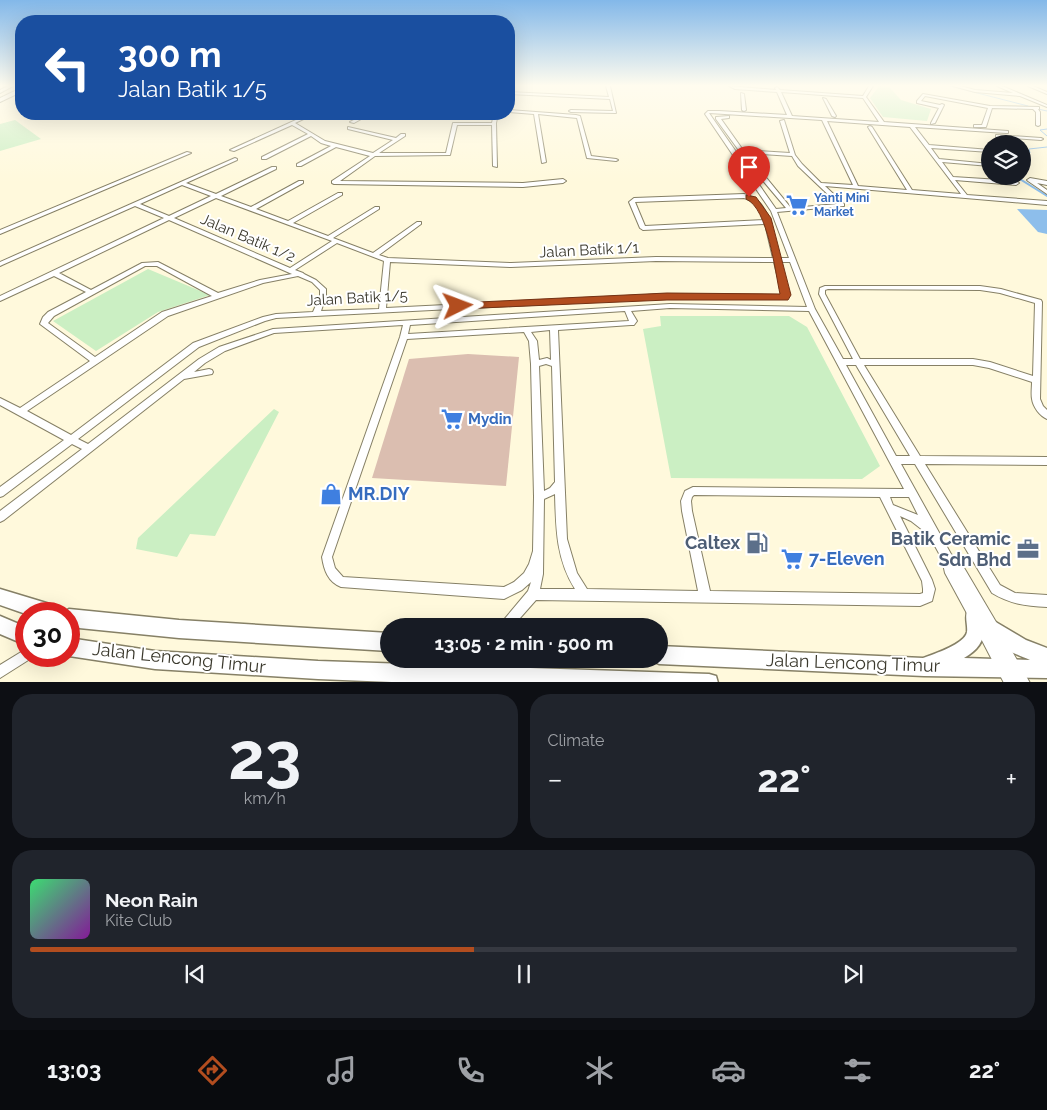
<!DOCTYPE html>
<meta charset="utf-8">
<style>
body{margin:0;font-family:Raleway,sans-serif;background:#20242c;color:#f1f3f6;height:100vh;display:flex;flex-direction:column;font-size:19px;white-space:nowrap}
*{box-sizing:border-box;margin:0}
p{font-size:16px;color:#9ea1a6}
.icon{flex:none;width:28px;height:28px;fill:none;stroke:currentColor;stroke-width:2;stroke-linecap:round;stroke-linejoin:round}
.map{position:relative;height:682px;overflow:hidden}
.panel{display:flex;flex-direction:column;gap:12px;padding:12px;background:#0d0f14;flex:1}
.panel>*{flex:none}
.hud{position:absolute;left:15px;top:15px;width:500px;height:105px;border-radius:20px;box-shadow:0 5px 20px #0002;background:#1a4fa0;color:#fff;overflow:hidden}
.tools{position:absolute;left:981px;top:135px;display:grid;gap:10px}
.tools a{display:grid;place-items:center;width:50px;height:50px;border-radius:50%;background:#171b24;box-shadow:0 5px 20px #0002;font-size:25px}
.speed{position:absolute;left:15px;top:602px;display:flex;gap:10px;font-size:25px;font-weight:700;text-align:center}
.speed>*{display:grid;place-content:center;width:65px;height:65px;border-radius:50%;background:#171b24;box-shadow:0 5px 20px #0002;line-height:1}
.speed .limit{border:8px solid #d22;background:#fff;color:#111}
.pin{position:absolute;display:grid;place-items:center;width:42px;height:42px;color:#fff;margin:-51px -21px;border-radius:50% 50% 50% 0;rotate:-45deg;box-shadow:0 0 5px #0007}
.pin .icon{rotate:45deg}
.me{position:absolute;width:55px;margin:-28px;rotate:87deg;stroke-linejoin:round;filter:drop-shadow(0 0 4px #0008)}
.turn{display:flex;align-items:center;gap:18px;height:105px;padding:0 20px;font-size:22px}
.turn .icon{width:65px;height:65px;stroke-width:2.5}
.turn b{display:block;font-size:35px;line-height:42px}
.big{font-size:38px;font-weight:700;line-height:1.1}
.panel .tile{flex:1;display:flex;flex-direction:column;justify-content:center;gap:8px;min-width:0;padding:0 18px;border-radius:20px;background:#20242c}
.panel .dial{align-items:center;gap:0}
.dial b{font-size:65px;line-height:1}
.song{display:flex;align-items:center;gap:15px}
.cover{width:60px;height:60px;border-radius:8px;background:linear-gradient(135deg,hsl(140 70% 55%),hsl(290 70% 35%))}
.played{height:5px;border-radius:2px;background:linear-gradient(90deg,#b24d1f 45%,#363941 45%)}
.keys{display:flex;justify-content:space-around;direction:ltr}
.heat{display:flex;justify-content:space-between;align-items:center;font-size:28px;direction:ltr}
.panel .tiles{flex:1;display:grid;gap:12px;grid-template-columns:1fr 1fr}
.tile:last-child{grid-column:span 2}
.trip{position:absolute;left:380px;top:618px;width:288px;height:50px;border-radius:25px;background:#171b24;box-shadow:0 5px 20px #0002;font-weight:700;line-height:50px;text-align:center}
.tab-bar{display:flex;height:80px;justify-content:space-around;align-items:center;background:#090b0e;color:#9ea1a6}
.tab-bar .icon{width:35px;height:35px}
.tab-bar .selected{color:#b24d1f}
.tab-bar b{font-size:22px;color:#f1f3f6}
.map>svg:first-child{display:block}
.green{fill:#cbefc3}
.water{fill:#8dbeeb}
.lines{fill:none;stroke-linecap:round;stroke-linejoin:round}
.stream-far1{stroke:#8dbeeb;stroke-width:1}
.stream{stroke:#8dbeeb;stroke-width:2}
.building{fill:#dbbeb0}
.minor-casing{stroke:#868066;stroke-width:2}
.major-casing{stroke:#868066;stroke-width:2}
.highway-casing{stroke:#868066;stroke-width:3}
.minor{fill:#fff;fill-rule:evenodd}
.major{fill:#fff;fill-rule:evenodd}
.highway{fill:#fff;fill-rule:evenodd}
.route{fill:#b24d1f;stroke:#743214}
.labels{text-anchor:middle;stroke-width:4;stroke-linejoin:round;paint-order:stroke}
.far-shop-label{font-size:12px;font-weight:bold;fill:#366cbe;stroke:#fff;text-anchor:start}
.street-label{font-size:15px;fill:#3b392d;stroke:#fff}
.shop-label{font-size:15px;font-weight:bold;fill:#366cbe;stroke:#fff;text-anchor:start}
.near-shop-label{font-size:18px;font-weight:bold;fill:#366cbe;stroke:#fff;text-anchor:start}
.near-service-label{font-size:18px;font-weight:bold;fill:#4e5e75;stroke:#fff;text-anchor:end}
.near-street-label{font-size:18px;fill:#3b392d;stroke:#fff}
</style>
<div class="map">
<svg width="1047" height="683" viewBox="0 0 1047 683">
<rect width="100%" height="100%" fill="#fff9dc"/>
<path class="green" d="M879 86 889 87 901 100 931 109 927 121 883 117 870 98Z
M15 120 41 139 0 151V124Z
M148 269 210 295 158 312 96 351 53 321Z
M660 316H789L807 327 880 466 862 479 671 478 643 329 661 326Z
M274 409 279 412 215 536 190 534 177 557 136 549 138 538Z"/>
<path class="water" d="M1017 209 1047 210V234L1038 232Z"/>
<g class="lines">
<path class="stream-far1" d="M950 86 1028 106
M1038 109 1047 111
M1047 129 1040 130 1047 136
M1024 157 1030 153 1029 149 1047 147"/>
<path class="stream" d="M1022 158 1026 155
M1022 161 1024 163 1022 167
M1015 176 1047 196"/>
</g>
<path class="building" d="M468 354 519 357 506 486 372 478 409 359Z"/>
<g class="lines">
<g class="minor-casing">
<path id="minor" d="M8 86H13L0 93V90Z
M606 86H610L616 113 571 112 569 111 571 110 613 111 610 99 509 94V92L609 97Z
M729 86 776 90 775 88 777 87 780 90 863 96 869 86H873L866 97 884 122 1008 131V133H1006L915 127 929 145 990 150V152L931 148 939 159 990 164V166L942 162 953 177 1016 181 1019 183 1016 185 955 180 967 195 1047 201V205L825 186 844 204V206L777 212 815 309 843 359H853L819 294 820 288 825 286H980L1001 289 1041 300 1042 302 1040 399 1043 406 1047 410V419C1040 416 1033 407 1032 399 1031 394 1032 387 1032 382L989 368 973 365H864L920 456 1047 457V465L925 464 1000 585 1015 593 1047 595V607C1026 606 1010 604 992 593L915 464H901L951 554 963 566 999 627 1001 631 999 635 995 637 992 636 994 640 996 637 1000 635 1004 637 1030 683H1004L974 625 976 621 980 619 982 620 979 616 978 619 974 621 970 619 945 573 942 559 929 535 911 521 900 516 932 580 935 589 932 601 920 606 536 600 513 626H500L502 622 528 591 531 582 522 590 504 599 341 587C328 582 324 570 322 557L400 337 403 325 274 333 225 351 205 363 194 372 209 369 212 370 213 372 212 374 184 379 4 520 0 522V511L82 449 72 444 3 496 0 497V487L64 440 0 405V398L20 408 90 361 40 324 43 317 48 312 86 292 54 276 0 301V296L164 218 135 206 2 265 0 266V262L235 158 237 159V160L186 183 216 194 272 167H276V169L221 196 251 207 299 181H303V183L256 209 288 221 338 193H342V195L293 223 328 236 375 207H379V209L333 238 373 253 417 222H421V224L379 255 388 258 511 263 656 257 773 258 765 224 643 230 640 228 629 202 634 198 744 194C761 199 764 208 771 222L770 223 779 258H789L771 211 705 114 708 111H719L787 115 777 92 735 89ZM781 92 863 98 879 122 792 116ZM709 113 822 120 853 185 821 183 802 164 795 155 784 120 780 121 790 153 743 150 721 119 729 118V116L716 117V119L748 163 786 208 776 209ZM827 121 910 127 961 194 912 190 872 127 870 126 868 127 907 190 858 186ZM746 153 792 156 798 166 838 204 791 208ZM182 185 211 196 169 216 140 204ZM216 198 332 241 290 268 174 218ZM744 198C754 201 761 210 764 220L645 226 635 202ZM169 220 292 274 260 280 218 293 158 262 142 263 91 290 59 273ZM337 243 384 261 379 309 321 311 326 296V289L316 280 304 274 303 273 295 270ZM656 261 774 262 782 295 667 294 386 308 390 262 511 267ZM780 262H790L807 307 670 304 273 329 219 347 199 359 88 444 78 439 199 347 265 321 276 318 667 298 784 299 786 298 788 295ZM145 266H157L212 296 162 312 95 357 48 323 54 316ZM298 276 312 282 320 290V296L313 312 276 314 263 317 193 343 71 435 27 411 168 316 263 283ZM828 289 980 290 1000 293 1035 303 1033 376 990 362 973 359H860L825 294V290ZM670 308 809 311 904 489 693 487 685 491 681 501 682 511 698 591 587 589 577 573 567 539 558 330 631 325H634L637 321 631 311ZM625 311 629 321 408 334 410 325ZM550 330 551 360 547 358 539 360 537 341 531 332ZM524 332 529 341 531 364 534 497 533 551 529 564 524 573 514 582 504 587 343 577 335 568 332 557 407 339ZM546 364 552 366 555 482 550 488 544 491 539 366ZM846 365H856L910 456H896ZM555 494C556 528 556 559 575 589H540L543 574 544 499ZM694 495 880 497 922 581 923 589V593L920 594 710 591 692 511 691 501 692 497ZM890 497H909L918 515 893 505Z
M953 86H960L975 90 1013 93 997 86H1002L1047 105V107L1020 96 975 92Z
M1028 86H1033L1047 92V94Z
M741 93 744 94 746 110 744 111 742 110Z
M923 94 990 106 1039 107V109H1038L1040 112V125L1038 126 1036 125V112L1033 109 992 108 986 127H974V125H982L988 108 925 96 921 101 940 105 942 104 944 105 935 123 931 124V123L939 108 917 103V101Z
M823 98 826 99 836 116 835 117 832 116Z
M509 110 576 115 580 116 591 156 616 159 618 160 616 161 587 158 577 118 538 114 546 162 542 163 534 114 509 112Z
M309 114H314L295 123 325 141 373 153 393 140 348 129V127L396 138 401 134H405V136L379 153H446L453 123H492L494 114H498L496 123 497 167 493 166 492 125H457L450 155 375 156 340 181 523 183 563 179 566 181 563 183 523 187 334 184 332 183V181L370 156 336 147 301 166H297V164L331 146 321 143 311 136 266 159H262V157L308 134 292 125 234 151 230 150Z
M365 114H370L354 123 350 122Z
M407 114H414L431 118 429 119Z
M996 135 1041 138 1043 139 1041 140 998 137H996Z
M187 152 191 153 0 234V230Z
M1030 178 1047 181V185L1037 183 1047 190V194L1028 181 1027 180Z
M26 649V656H32L30 659 0 678V665Z"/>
</g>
<g class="major-casing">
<path id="major" d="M19 89H21V92L0 102V98Z"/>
</g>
<g class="highway-casing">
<path id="highway" d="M0 589 53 605 59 608 62 614H26L0 605Z
M974 606 980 609C989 630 984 647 964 658L1030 660C1016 654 991 645 985 630L988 624 994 621 1026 640 1047 648V678L924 676 659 664 653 661 651 659H659V646L923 658C934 654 965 644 967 632 968 624 964 617 968 609Z
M69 609 179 620 389 633V651L179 638 69 627V614H62Z
M0 616 26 627V645L0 634Z
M69 638 155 651 318 661 709 674 716 676 718 683H416L318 679 155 669 69 656Z"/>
</g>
<use href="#minor" class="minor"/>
<use href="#major" class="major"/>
<use href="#highway" class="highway"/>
</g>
<linearGradient id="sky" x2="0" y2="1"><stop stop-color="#83b8e9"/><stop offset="0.47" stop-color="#fffcef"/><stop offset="1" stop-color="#fffcef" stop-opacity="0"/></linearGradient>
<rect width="1047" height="182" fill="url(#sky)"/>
<path class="route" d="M746 195 756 197 771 218 791 295 788 300H667L458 309 453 306 458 303 667 293 780 294C775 272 768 208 746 199Z"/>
<defs>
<g id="supermarket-bare" transform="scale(1.725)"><path d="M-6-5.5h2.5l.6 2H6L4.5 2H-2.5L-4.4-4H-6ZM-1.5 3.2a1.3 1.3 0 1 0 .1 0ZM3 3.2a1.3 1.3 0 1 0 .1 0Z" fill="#3f7fe0" stroke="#fff" stroke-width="2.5" paint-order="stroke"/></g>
<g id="shop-bare" transform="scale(1.725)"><path d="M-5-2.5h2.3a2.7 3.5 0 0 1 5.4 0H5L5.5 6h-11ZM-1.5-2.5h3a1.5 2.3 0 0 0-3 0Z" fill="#3f7fe0" stroke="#fff" stroke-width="2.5" paint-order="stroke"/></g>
<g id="fuel-bare" transform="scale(1.725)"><path d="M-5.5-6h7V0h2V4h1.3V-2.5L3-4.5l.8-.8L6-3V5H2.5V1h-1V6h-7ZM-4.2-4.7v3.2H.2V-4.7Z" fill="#5c6f8a" stroke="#fff" stroke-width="2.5" paint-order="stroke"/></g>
<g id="office-bare" transform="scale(1.725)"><path d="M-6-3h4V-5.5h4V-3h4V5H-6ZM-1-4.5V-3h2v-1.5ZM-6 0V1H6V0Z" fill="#5c6f8a" stroke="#fff" stroke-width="2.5" paint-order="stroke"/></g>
</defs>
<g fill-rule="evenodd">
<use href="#supermarket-bare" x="797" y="205"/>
<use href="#supermarket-bare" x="452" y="419"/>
<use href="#shop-bare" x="331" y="494"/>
<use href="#fuel-bare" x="757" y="543"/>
<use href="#office-bare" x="1028" y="549"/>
<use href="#supermarket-bare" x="792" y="559"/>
</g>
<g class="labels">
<g class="far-shop-label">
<text x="814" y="202">Yanti Mini<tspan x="814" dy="14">Market</tspan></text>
</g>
<g class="street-label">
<text transform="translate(248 238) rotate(23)" y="5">Jalan Batik 1/2</text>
<text transform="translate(589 250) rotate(-3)" y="5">Jalan Batik 1/1</text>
<text transform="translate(357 298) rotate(-3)" y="5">Jalan Batik 1/5</text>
</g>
<g class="shop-label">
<text x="468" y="424">Mydin</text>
</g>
<g class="near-shop-label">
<text x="348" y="500">MR.DIY</text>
<text x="809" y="565">7-Eleven</text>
</g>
<g class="near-service-label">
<text x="1011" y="545">Batik Ceramic<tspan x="1011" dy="21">Sdn Bhd</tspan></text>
<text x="740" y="549">Caltex</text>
</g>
<g class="near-street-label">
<text transform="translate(179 658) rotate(6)" y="6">Jalan Lencong Timur</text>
<text transform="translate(853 663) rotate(2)" y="6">Jalan Lencong Timur</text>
</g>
</g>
</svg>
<div class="tools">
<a><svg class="icon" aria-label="layers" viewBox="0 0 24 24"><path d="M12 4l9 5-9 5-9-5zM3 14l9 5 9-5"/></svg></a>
</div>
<div class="speed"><div class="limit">30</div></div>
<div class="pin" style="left:749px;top:197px;background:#d93025"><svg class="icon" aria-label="arrive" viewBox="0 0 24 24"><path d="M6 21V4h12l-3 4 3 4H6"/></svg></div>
<svg class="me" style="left:458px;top:306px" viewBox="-20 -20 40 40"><path d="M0-17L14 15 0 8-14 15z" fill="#b24d1f" stroke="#fff" stroke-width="4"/></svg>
<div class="trip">13:05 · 2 min · 500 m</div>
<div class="hud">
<div class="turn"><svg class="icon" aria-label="left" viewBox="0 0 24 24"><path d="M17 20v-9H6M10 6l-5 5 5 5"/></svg><div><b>300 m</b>Jalan Batik 1/5</div></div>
</div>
</div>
<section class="panel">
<div class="tiles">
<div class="tile dial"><b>23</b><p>km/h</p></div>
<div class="tile"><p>Climate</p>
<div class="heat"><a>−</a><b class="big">22°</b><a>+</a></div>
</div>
<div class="tile">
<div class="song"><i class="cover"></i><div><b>Neon Rain</b><p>Kite Club</p></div></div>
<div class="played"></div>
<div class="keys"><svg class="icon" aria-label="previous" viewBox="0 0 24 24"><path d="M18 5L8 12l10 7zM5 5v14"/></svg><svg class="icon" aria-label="pause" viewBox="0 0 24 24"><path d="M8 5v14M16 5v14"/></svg><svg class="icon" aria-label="next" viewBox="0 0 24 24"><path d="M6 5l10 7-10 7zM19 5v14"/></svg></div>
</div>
</div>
</section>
<nav class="tab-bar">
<b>13:03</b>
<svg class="icon selected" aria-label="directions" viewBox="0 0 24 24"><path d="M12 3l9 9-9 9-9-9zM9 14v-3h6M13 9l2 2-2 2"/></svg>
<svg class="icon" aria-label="music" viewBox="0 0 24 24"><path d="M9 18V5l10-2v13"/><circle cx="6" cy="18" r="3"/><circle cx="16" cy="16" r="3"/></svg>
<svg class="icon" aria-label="phone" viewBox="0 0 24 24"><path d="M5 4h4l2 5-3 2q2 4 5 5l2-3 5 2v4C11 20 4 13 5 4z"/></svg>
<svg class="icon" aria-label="climate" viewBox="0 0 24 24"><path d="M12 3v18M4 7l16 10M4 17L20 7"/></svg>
<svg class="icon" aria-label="car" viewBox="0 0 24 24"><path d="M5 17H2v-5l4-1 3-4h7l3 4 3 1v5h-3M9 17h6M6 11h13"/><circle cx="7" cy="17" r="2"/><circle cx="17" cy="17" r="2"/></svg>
<svg class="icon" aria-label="filters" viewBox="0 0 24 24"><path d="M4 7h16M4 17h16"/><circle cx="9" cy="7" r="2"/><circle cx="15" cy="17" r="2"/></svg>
<b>22°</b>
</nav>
